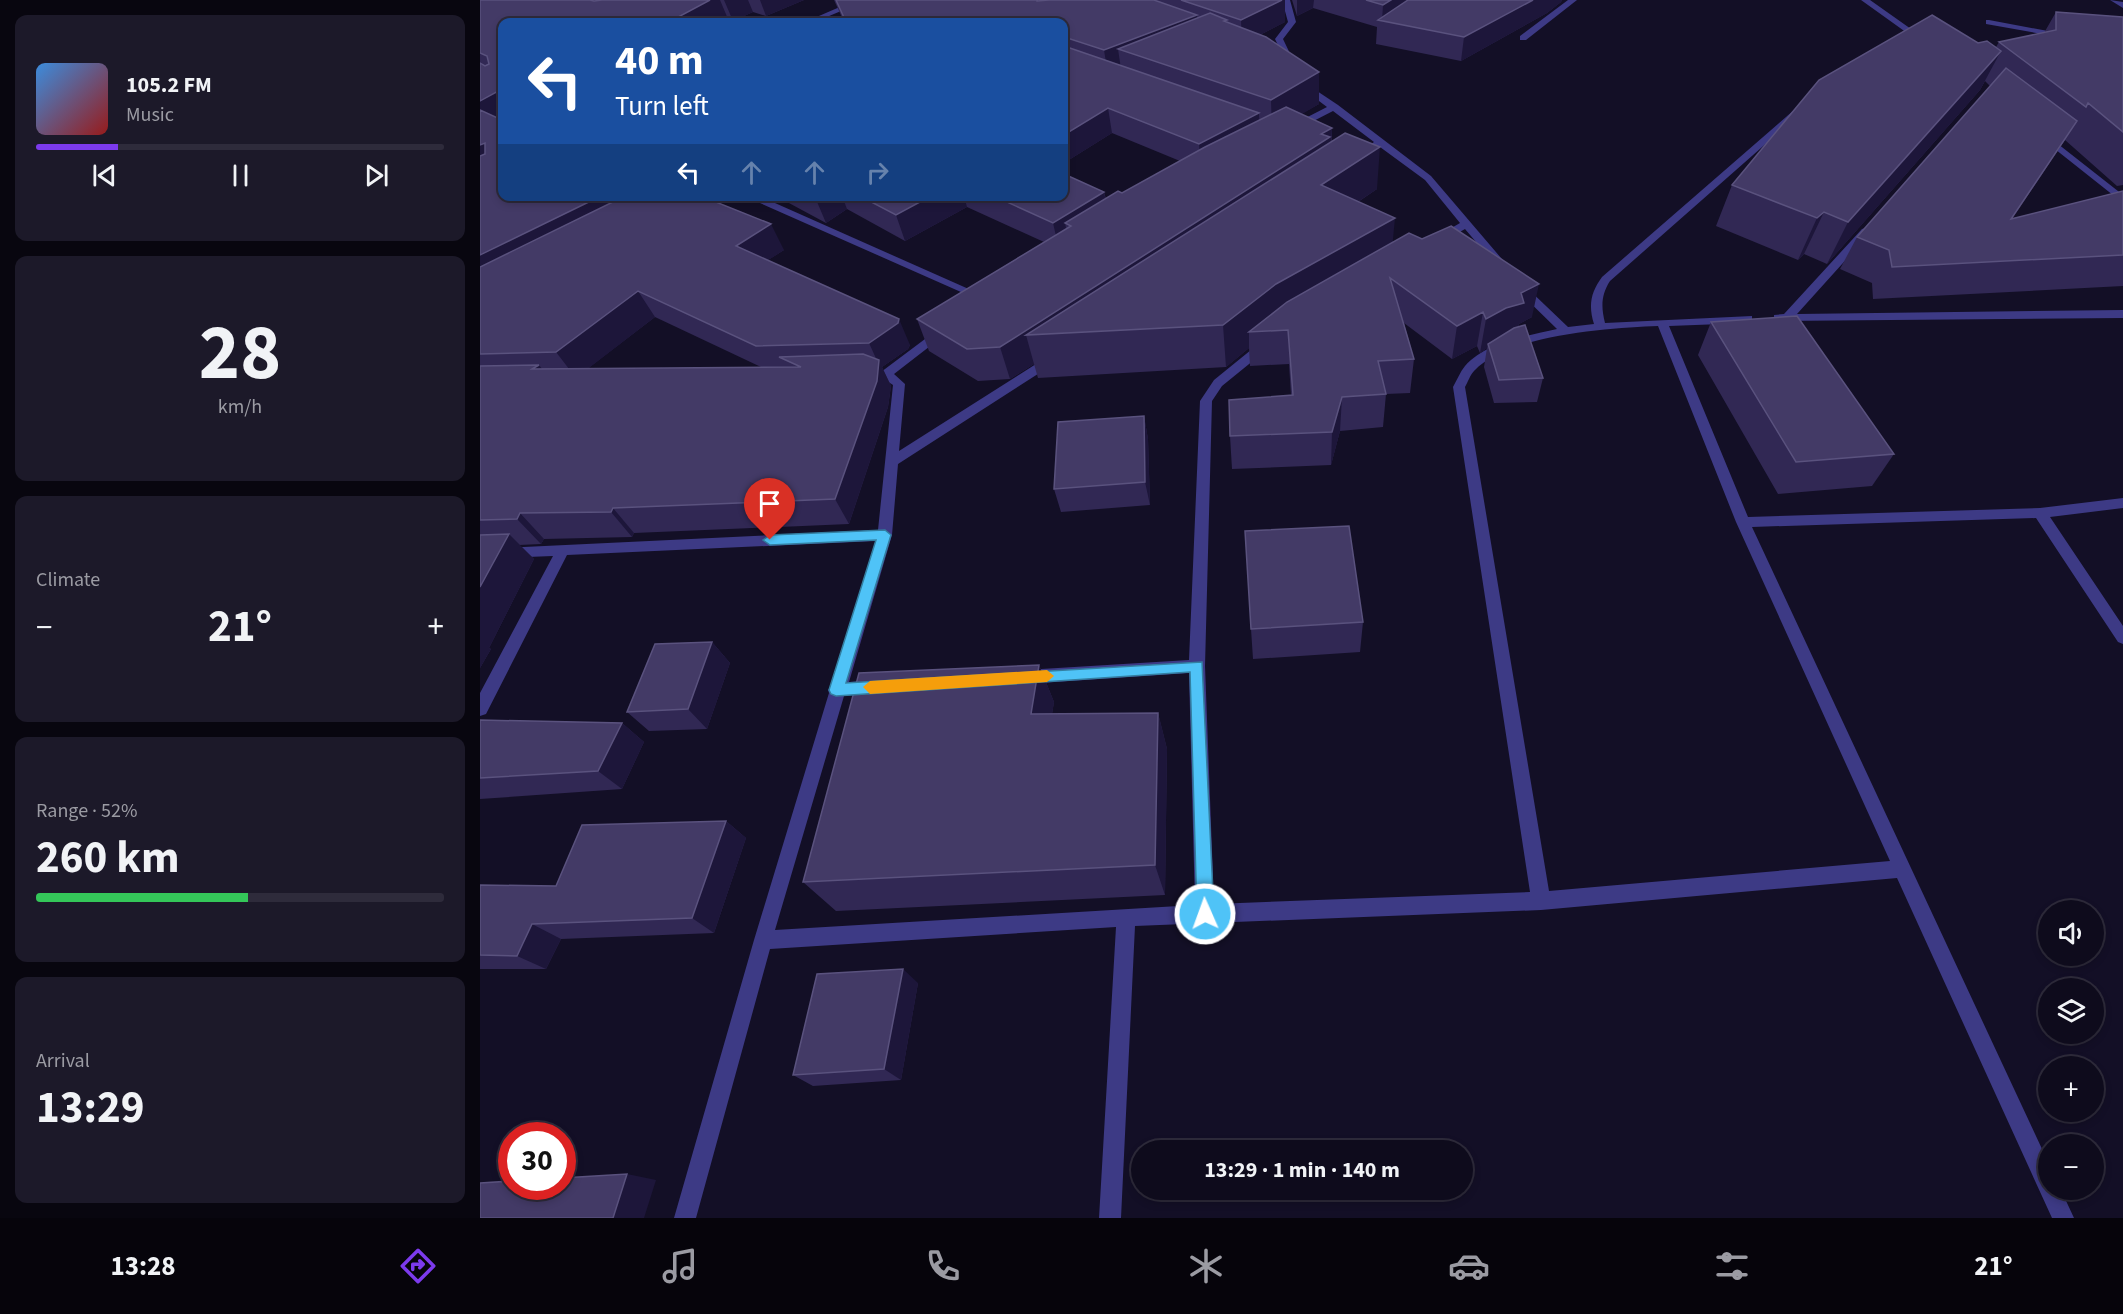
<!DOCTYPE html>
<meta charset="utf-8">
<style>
body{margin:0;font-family:"Source Sans 3",sans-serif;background:#1c1929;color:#f1f3f6;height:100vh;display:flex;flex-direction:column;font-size:22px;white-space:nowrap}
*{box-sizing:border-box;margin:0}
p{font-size:20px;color:#9b9ba3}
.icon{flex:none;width:33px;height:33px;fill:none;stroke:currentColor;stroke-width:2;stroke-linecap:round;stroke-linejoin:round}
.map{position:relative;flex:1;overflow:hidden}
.drawer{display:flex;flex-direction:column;gap:15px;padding:15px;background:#08060f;width:480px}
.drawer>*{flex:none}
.banner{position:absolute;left:18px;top:18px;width:570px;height:183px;border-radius:12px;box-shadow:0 3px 9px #0003,0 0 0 2px #2e2b3b;background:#1a4fa0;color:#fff;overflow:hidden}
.buttons{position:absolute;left:1558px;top:900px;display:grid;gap:12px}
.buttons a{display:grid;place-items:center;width:66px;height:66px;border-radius:50%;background:#0e0b1c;box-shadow:0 3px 9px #0003,0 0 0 2px #2e2b3b;font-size:30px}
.speed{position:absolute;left:18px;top:1122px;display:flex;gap:12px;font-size:30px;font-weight:700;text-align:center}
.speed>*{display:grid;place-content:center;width:78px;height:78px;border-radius:50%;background:#0e0b1c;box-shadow:0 3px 9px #0003,0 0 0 2px #2e2b3b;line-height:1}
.speed .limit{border:9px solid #d22;background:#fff;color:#111}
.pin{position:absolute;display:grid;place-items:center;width:51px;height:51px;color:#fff;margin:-62px -26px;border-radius:50% 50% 50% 0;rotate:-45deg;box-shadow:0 0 6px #0007}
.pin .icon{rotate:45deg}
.me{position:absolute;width:66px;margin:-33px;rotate:358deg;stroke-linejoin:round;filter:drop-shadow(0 0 4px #0008)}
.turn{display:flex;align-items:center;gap:21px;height:126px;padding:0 18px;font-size:27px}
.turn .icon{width:78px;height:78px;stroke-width:2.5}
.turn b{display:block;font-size:42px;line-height:51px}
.lanes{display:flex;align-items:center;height:57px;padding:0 18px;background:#0003;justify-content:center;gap:30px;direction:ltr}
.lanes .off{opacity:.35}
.big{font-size:45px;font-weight:700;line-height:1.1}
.drawer .card{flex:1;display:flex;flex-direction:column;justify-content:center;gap:9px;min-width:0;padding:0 21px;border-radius:12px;background:#1c1929}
.drawer .dial{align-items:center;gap:0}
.dial b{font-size:78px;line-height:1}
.song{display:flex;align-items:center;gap:18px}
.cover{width:72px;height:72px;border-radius:9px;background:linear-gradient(135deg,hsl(210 70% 55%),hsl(0 70% 35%))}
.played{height:6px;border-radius:3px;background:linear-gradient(90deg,#7c3aed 20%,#2e2b3b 20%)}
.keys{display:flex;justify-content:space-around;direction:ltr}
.heat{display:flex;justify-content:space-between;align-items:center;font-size:33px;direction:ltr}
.charge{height:9px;border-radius:4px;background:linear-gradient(90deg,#34c759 52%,#2e2b3b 0)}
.trip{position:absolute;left:651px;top:1140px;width:342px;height:60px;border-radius:30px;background:#0e0b1c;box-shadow:0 3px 9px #0003,0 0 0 2px #2e2b3b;font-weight:700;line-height:60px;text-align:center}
.tabs{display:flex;height:96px;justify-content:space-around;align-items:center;background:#06040b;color:#9b9ba3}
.tabs .icon{width:42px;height:42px}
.tabs .selected{color:#7c3aed}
.tabs b{font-size:27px;color:#f1f3f6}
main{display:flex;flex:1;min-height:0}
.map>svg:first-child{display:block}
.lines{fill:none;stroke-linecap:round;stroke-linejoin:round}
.street{fill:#3d3a85;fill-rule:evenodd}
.wall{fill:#312854;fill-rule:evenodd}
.shaded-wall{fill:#1d163a}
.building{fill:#433a66;stroke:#5a527e;stroke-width:1.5}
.route{fill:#4fc3f7;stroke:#337fa1;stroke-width:1.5}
.slow{fill:#f59e0b}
</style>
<main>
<section class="drawer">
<div class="card">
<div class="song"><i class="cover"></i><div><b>105.2 FM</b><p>Music</p></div></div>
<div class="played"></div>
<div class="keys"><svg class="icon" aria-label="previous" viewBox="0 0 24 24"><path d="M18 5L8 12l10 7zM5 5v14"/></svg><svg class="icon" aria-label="pause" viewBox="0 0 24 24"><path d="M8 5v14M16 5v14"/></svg><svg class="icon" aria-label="next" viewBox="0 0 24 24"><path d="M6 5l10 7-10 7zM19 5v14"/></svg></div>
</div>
<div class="card dial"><b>28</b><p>km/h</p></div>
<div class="card"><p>Climate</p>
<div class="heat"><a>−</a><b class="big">21°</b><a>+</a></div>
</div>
<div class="card"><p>Range · 52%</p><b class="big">260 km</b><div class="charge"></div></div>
<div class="card"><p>Arrival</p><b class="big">13:29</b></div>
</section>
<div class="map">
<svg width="1643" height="1218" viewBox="0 0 1643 1218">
<rect width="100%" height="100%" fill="#130f26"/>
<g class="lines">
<path class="street" d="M376 0H387L335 22H325Z
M802 0H810L816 22 803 39 816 66 812 69 808 66 795 39 808 22Z
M1088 0H1097L1046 40H1040V36Z
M1381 0H1390L1448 41 1441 43Z
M1630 0 1643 2V8Z
M1509 20 1584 34 1588 36 1584 38 1506 24V20Z
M822 81 858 105 951 176 1027 265V269H1019L985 229 964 241H956V237L980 223 945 180 900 147 882 158H876V154L894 142 853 111 816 130H810V126L847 107 819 86V82Z
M1314 110 1322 112 1130 281C1121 295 1121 307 1125 323L1272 316V322L1268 323 1189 326 1268 517 1560 508 1643 498V508L1570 517 1643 626V644L1638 642 1556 518 1272 527 1569 1164V1190H1581L1594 1218H1572L1417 878 1061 910 655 926 641 1218H619L636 927 290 949 216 1218H194L274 940 349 693 348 690 352 685 396 541 87 555 6 714 0 716V693L73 556 0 559V549L398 530 413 385 407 381 383 377V371L401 372 457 330 461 329 467 333 414 374 425 384 419 451 567 357H575V363L418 464 412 535 369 682 395 680 401 682 403 687 401 692 364 696 295 930 715 905 709 673 545 684 539 682 537 677 539 672 545 670 709 660 720 401 734 380 782 341H790V347L742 386 732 401 725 666 734 904 1050 892 973 387C977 380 980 372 985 366 1006 342 1047 336 1077 329L1036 289V285H1044L1088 327 1114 324C1108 305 1111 292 1122 277ZM1178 326 1256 522 1410 861 1069 891 985 387C988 382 990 375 994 371 1028 334 1131 328 1178 326Z
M1564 133 1643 195V203L1561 138 1559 136Z
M264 196H279L509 298 507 300H499Z
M1386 228 1390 229V233L1317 314 1643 310V318L1294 321V315L1304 314 1382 229Z"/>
</g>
<path class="wall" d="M0 0H324L286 16 273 12 253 21 248 19 22 22V196L304 250 288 260 430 345 428 349 402 367 411 386 408 407 369 524 154 533 152 537 64 539 61 544 39 545 54 559 9 648 11 649 0 668ZM175 317 281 367 107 369Z
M354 0H805V22L780 35 839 72V104L821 114 852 128V141L897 189 878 202 913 242 1052 317 1039 324V327L1063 378 1057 402 1014 403 1004 367 1007 348 1000 353 997 346 972 359 924 323 934 359 930 393 906 394 903 427 860 431 851 465 752 469 750 436 811 395 809 364 770 366 769 348 746 367 558 378 554 364 530 379 498 381 449 351 437 319 564 242 487 207 425 241 367 209 346 223 296 196H584L624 192 626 199 642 193 700 161 632 133 584 163V22H364Z
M812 0H1082L1081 2 1067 13 981 61 896 44 897 27 833 8 817 16Z
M1576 12 1643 17V185L1637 186 1585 140 1532 219 1643 191V286L1393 299 1392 283 1360 269 1377 237 1510 86 1505 81 1500 90 1347 264 1324 254 1318 260 1236 226 1252 185 1498 43 1516 47 1519 42 1564 33Z
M1231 322 1414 454 1392 486 1298 494 1218 355Z
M664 416 668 439 670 505 581 512 574 489Z
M883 622 880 652 773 659 771 629Z
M232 642 250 663 227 729 169 731 147 712Z
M559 665 574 702 572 714 678 713 687 749 685 895 356 911 323 882Z
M0 720 142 723 164 742 142 789 0 799Z
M246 821 266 838 234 933 81 939 66 969H0V885L76 886Z
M438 983 421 1080 333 1086 313 1075Z"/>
<path class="shaded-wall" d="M230 0H240L248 19 242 22H189Z
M244 0H268L273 12 253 21Z
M280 0H324L286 16Z
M802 0H805V22L762 44 761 20Z
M817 0H834L833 8 817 16Z
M911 0H944L902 21 903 5Z
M1053 0H1082L1081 2 1067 13 981 61 984 37Z
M717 15 719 38 638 49 641 69 628 75 624 50Z
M1521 51 1500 90 1347 264 1368 222Z
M839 72V104L792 132 791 100Z
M22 89V122L0 119V101Z
M628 108 632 133 584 163V135Z
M779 113 780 138 721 169 719 144Z
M852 128 851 159 546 335 554 364 530 379 520 347 841 134Z
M5 143 22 168 0 179V145Z
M900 147 897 189 840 227 841 185Z
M624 192 629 217 585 223 589 242 579 249 573 223Z
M121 196H178L0 291V255Z
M336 196H362L367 209 346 223 335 197Z
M451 196H484L487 207 425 241 416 215Z
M1344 212 1324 254 1318 260 1337 218Z
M915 218 911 260 769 332V348L746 367 743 325 796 284Z
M291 224 304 250 270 272 256 246Z
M1059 284 1052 317 1039 324 1037 337 1008 344 1007 348 1000 353 1006 319 1026 308 1041 293Z
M158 291 175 317 96 378 76 352Z
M1003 312 997 346 972 359 977 326Z
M419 319 430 345 428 349 402 367 411 386 408 407 369 524 355 499 399 365 389 343Z
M59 365 79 391 52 369Z
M862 397 860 431 851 465 852 432Z
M664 416 668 439 670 505 665 482Z
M133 508 154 533 152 537 131 512Z
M40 513 64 539 61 544 37 519Z
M29 534 54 559 9 648 11 649 0 668V587Z
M232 642 250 663 227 729 208 709Z
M559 665 574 702 566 750 551 714Z
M678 713 687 749 685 895 675 865Z
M142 723 164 742 142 789 118 771Z
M246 821 266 838 234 933 212 918Z
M52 924 81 939 66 969 37 956Z
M423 969 438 983 421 1080 404 1069Z
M147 1174 176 1180 164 1218H133Z"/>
<path class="building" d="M0 0H110L114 1 122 0H230L189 22H22V89L0 101V63L5 66 9 64 7 56 0 53Z
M356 0H557V1L569 0H674L717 15 624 50 584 37V22H366Z
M701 0H802L761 20Z
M886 0H911L903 5Z
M928 0H1053L984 37 898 20Z
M1576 12 1643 17V132L1608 103 1606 107 1519 42 1576 30Z
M730 13 747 20 744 21 786 37 839 72 791 100 638 49Z
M1452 15 1498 43 1507 41 1521 51 1368 222 1344 212 1337 218 1252 185 1339 80Z
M584 46 779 113 719 144 628 108 584 135Z
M1526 68 1597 121 1531 219 1643 191V255L1412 267 1409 250 1377 237Z
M806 107 852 128 841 134 850 137 520 347 487 349 437 319 591 226 585 223 638 191 642 193 725 147Z
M0 110 22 120V196H121L0 255V156L5 154V143L0 145Z
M865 133 900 147 841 185 915 218 796 284 743 325 546 335Z
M584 174 624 192 573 223 514 196H584Z
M145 196H221L291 224 256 246 419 319 418 323 389 343 276 346 158 291 76 352 0 354V267Z
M380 196H451L416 215Z
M971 226 1059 284 1041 293 1044 303 1026 308 1006 319 1003 312 977 326 910 278 934 359 898 361 906 394 862 397 852 432 750 436 749 400 813 395 808 330 769 332 807 302 929 233 942 239Z
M1317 316 1414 454 1316 462 1231 322Z
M1045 325 1063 378 1019 380 1008 344 1034 328Z
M383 354 399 360 397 381 355 499 133 508 131 512 40 513 37 519 0 520V366L59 365 52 369 321 367 299 357Z
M664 416 665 482 574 489 578 422Z
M869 526 883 622 771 629 765 531Z
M29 534 0 587V535Z
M232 642 208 709 147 712 175 644Z
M559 665 551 714 678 713 675 865 323 882 379 673Z
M0 720 142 723 118 771 0 778Z
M246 821 212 918 52 924 37 956 0 955V885L76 886 102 825Z
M423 969 404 1069 313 1075 337 974Z
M147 1174 133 1218H0V1183L32 1181V1186H82V1178Z"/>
<path class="route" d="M405 530 411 535 366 683 722 662 734 914 731 920 725 922 719 920 717 914 710 672 356 696 351 694 349 690 396 540 290 545 283 540 290 535Z"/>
<path class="slow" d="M567 670 574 676 567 682 390 694 383 687 390 681Z"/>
</svg>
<div class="buttons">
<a><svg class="icon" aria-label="sound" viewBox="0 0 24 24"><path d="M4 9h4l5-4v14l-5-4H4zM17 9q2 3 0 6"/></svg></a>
<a><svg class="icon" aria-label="layers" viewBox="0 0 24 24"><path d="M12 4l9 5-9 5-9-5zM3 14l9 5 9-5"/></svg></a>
<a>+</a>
<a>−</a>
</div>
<div class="speed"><div class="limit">30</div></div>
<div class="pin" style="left:290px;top:540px;background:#d93025"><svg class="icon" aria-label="arrive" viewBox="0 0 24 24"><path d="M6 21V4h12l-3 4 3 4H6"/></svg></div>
<svg class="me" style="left:725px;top:914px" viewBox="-20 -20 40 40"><circle r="17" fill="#4fc3f7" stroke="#fff" stroke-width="3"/><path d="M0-11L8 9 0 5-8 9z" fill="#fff"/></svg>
<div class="trip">13:29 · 1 min · 140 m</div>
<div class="banner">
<div class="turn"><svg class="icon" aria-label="left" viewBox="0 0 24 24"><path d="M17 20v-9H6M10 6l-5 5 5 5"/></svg><div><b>40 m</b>Turn left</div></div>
<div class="lanes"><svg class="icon" aria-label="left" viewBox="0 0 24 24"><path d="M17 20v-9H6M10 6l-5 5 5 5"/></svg><svg class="icon off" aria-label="ahead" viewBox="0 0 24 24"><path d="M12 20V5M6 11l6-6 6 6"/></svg><svg class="icon off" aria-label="ahead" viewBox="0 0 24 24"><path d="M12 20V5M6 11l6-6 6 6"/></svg><svg class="icon off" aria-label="right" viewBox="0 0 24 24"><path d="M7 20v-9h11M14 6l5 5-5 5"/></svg></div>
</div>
</div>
</main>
<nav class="tabs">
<b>13:28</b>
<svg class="icon selected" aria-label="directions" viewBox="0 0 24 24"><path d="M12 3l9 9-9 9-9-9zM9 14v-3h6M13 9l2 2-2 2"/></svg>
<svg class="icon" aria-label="music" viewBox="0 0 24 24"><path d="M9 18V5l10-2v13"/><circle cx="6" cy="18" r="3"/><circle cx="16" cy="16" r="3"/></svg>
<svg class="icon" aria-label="phone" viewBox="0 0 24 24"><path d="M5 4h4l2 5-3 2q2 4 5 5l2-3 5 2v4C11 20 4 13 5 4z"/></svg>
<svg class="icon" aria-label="climate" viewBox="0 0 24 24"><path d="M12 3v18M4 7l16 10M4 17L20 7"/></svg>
<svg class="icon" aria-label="car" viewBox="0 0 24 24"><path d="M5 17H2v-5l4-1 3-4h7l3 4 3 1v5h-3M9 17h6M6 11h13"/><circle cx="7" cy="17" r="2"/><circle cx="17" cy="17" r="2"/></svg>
<svg class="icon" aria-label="filters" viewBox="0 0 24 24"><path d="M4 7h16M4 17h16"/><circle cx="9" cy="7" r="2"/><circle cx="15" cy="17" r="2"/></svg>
<b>21°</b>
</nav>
